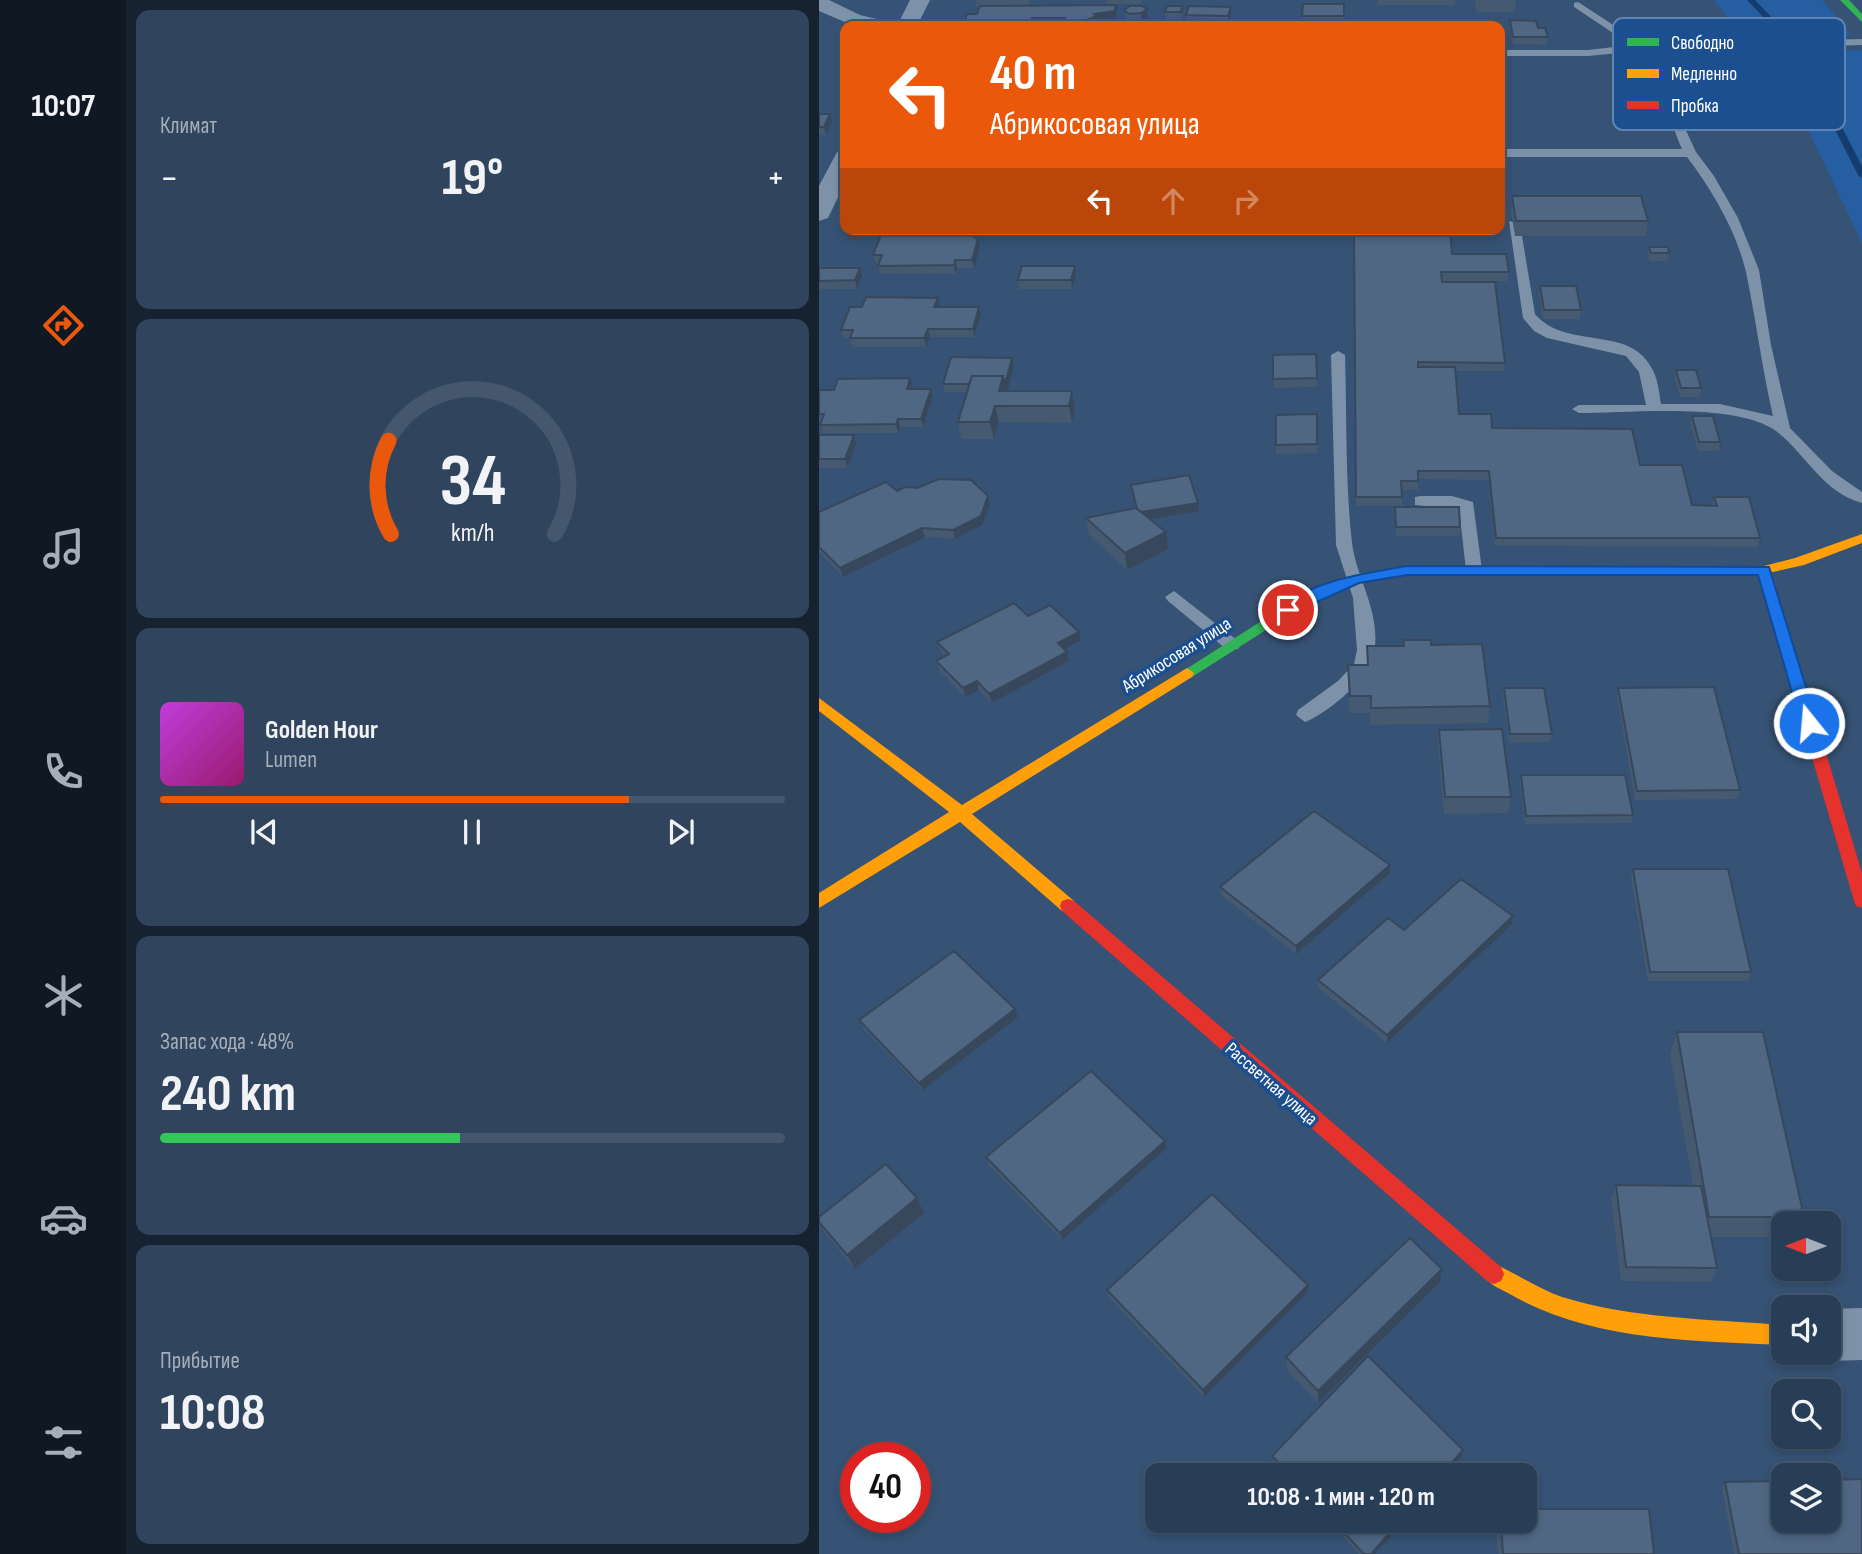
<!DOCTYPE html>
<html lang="ru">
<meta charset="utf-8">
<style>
body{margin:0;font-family:"Sofia Sans Condensed",sans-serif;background:#30455d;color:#f1f3f6;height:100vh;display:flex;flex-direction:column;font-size:26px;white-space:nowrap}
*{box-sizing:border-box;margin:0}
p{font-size:23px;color:#a5aeba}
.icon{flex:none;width:38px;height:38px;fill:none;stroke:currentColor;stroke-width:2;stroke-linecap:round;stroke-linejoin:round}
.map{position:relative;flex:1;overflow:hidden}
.details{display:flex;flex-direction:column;gap:10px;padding:10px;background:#162230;width:693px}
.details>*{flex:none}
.hud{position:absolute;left:21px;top:21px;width:665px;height:214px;border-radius:14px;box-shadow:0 4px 10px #0003,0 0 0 2px #44576d;background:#ea580c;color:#fff;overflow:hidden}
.needle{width:46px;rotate:270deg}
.tools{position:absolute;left:952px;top:1211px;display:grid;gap:14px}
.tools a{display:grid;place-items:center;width:70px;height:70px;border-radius:14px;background:#283e57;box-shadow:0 4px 10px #0003,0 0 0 2px #44576d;font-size:35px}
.speed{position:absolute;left:21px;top:1442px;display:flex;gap:14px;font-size:35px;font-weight:700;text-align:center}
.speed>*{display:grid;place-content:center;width:91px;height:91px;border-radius:50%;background:#283e57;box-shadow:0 4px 10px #0003,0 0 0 2px #44576d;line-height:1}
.speed .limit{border:10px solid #d22;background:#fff;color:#111}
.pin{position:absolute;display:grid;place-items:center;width:60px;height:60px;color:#fff;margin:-30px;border:4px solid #fff;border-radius:50%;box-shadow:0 2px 7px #0007}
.me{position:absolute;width:77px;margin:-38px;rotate:343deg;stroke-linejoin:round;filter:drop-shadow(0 0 5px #0008)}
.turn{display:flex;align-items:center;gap:24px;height:147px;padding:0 35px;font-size:32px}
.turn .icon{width:91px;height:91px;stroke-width:2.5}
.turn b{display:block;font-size:49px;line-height:60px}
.lanes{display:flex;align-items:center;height:66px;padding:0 35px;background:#0003;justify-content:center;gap:35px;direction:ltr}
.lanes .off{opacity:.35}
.big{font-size:52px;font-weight:700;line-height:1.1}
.details .card{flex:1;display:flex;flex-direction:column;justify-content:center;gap:10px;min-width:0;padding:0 24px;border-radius:14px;background:#30455d}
.details .dial{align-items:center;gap:0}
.dial svg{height:182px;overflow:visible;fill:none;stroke:#44576d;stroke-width:7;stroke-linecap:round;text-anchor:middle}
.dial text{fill:#f1f3f6;stroke:none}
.song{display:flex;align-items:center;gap:21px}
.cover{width:84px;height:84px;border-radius:10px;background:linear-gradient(135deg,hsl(290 70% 55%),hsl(320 70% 35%))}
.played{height:7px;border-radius:4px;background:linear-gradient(90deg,#ea580c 75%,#44576d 75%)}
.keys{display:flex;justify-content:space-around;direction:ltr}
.heat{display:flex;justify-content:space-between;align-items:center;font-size:38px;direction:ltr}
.charge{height:10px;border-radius:5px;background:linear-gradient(90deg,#34c759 48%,#44576d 0)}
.trip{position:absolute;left:326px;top:1463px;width:392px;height:70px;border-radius:14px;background:#283e57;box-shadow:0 4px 10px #0003,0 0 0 2px #44576d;font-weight:700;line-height:70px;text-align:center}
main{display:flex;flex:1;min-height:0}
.dock{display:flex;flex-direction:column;width:126px;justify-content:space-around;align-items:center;background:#101923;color:#a5aeba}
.dock .icon{width:49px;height:49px}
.dock .active{color:#ea580c}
.dock b{font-size:32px;color:#f1f3f6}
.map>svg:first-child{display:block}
.green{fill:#265fa1}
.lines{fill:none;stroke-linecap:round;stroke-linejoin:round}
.stream{fill:#153c6e;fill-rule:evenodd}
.lane{fill:#7d92a8;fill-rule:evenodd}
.street{fill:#7d92a8;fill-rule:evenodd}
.fast{fill:#30b455;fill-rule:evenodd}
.slow{fill:#ff9f0a;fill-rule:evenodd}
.jam{fill:#e5322d;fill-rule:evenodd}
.wall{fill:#455971}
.shaded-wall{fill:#38485c}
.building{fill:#506783;stroke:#38485c;stroke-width:2}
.route{fill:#1a73e8;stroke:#114b97;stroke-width:2}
.labels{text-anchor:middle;stroke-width:7;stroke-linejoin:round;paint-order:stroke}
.street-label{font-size:19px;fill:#fff;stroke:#1b4f8f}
.key{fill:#1b4f8f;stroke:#5f84b1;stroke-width:2}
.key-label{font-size:19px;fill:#fff}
</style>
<main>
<nav class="dock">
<b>10:07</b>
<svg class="icon active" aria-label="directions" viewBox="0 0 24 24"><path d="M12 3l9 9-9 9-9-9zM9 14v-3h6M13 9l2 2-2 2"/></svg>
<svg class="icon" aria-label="music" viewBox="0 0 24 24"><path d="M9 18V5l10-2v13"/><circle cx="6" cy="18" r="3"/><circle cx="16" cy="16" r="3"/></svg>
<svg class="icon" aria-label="phone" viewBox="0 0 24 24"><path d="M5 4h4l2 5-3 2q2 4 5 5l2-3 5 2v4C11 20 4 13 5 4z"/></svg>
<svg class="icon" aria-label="climate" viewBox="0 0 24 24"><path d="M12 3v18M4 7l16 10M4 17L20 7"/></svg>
<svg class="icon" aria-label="car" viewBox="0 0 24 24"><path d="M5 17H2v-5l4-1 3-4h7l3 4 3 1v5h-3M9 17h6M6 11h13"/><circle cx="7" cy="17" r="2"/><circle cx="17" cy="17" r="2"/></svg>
<svg class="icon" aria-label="filters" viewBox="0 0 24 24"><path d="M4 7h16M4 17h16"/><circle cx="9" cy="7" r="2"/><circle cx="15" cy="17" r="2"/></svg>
</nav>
<section class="details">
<div class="card"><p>Климат</p>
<div class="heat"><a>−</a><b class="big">19°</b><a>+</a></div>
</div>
<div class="card dial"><svg viewBox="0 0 100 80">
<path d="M14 69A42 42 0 1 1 86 69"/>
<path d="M14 69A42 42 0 0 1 13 28" stroke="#ea580c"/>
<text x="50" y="56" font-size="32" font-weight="700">34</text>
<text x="50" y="72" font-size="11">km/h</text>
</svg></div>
<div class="card">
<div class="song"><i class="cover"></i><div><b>Golden Hour</b><p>Lumen</p></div></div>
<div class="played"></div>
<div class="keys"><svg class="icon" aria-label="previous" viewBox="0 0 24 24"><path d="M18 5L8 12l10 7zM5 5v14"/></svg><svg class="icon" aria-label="pause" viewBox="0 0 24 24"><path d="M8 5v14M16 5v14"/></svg><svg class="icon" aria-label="next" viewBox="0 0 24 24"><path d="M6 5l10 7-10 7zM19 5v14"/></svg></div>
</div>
<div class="card"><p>Запас хода · 48%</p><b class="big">240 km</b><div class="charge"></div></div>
<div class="card"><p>Прибытие</p><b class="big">10:08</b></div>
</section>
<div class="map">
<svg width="1043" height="1554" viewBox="0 0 1043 1554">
<rect width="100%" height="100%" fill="#365274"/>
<path class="green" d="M895 0H1003L1032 35 927 40Z
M1043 50V243L972 94 937 52Z"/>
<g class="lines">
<path class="stream" d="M928 0H936L982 48 1043 166V178L1039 175 975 49Z"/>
<path class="lane" d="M759 2 825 45 1043 39V45L831 51 844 68 858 111 877 152 895 176 919 218 940 270 952 345 971 428 1013 471 1043 492V503C1004 493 987 454 957 431 917 402 811 413 760 413L753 409 760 405H827L820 372 807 356 728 338 715 331 704 318 690 221 701 224 716 314C746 350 810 325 832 367 839 378 840 392 842 404H901L954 416C943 368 937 320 927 272 917 230 893 190 868 157H681V149H863C849 117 842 79 820 51L769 56H681V50H769L812 45 755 7V3Z
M519 351 526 355C528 417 526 481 533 543 538 582 566 617 553 662 547 681 504 716 486 722L477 715 479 710 519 681 535 664 538 650 534 598 517 545 512 355Z
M602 496H633L654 502 663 570 661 574H649L647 570 640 509 596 505V497Z
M355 591 419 641 422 645 419 649H407L349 601 346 597Z"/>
<path class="street" d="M0 0H10L41 15 79 24 91 0H111L98 26H35L0 11Z
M26 150V183L9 218 0 221V186L18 152Z
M1043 1308V1360L1010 1361 992 1353H1010V1309Z"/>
<path class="fast" d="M1021 0H1030L1043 14V22Z
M861 566 866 567 868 570 866 573 588 575 540 583 493 601 373 677 368 678 361 673 483 595 538 574 588 567Z"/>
<path class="slow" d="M1043 534V543L985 565 945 574H861L854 570 861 566H945L976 558Z
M368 668 375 673 373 677 153 814 255 901 257 906 255 911 249 913 243 911 141 822 0 908V893L130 812 0 711V698L143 805Z
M675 1264C699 1274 719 1289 743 1297 815 1319 890 1319 964 1325V1345C874 1341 769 1341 689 1293 679 1288 669 1284 665 1274L668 1267Z"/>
<path class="jam" d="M945 566 952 570 1043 873V908L1037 906 1035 901 938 570Z
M249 899 255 901 682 1267 685 1274 682 1281 675 1284 668 1281 243 911 241 906 243 901Z"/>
</g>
<path class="wall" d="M156 0H211L209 6 298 12 297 19 279 21V23L271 26H214L158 14 161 7H158Z
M288 0H322V4H288Z
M559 0H636V5H559Z
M656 0H697L696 12H657Z
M484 4H525V23H483Z
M311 6 329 17 323 21H311L306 17 305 10Z
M363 6 362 19H347L346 12Z
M412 14 410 23H368L367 15Z
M691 20 719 28 729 37 728 45 694 44 691 28Z
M0 114H11L13 122 7 135H0Z
M693 196 829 221 827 236H696L692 212Z
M436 229H473L472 232H458V237H437Z
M535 229 633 254 690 272 689 281H622L623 282 686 363 685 371H637L640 414 673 428 821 465 873 505 893 506 895 497 941 538 939 547 676 546 670 480 599 479V490H583V506H537Z
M149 233 159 239 161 247 155 268H138L136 274H61L59 266 60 263H56L54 255Z
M830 247 850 253 849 261H830L829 255Z
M256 266 257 274 253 289H200L199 280Z
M0 268 43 276 38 289H0Z
M721 286 762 310 761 319H724L720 294Z
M119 298 120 307 162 316 155 337H111L107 347H33L31 338H24L22 330 43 307Z
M497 354 498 387 455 388 454 355Z
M193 358 195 366 188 391H253L256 408 253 423 180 422 175 439H142L139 422 148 392H126L124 384Z
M857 370 882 388 881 397H861L856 378Z
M94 387 93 389 114 397 104 427H81L79 433H4L1 425 2 422H0V391Z
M498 414 499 453 457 454V415Z
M873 416 901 442 900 451H879L871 424Z
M0 435H35L37 444 29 468H0Z
M312 485 380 511 331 519 347 532 349 549 308 570 270 535 267 518 317 508Z
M78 491 169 496 171 504 163 525 136 539 106 537 24 577 0 552V512Z
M576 507 641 527V536H577Z
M209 616 262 640 245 649 248 652 250 661 173 703 160 690 146 697 120 670 117 661 126 657 121 651 118 642Z
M584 640 612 645 671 706 669 723 551 725V713H530L529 665H548V646H584Z
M685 688 733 734 731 742 690 743 684 697Z
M799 688 921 790 918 799 816 800 798 696Z
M620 730 692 797 689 813 625 814 619 747Z
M702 775 814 815 812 823 706 824 701 784Z
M571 865V873L477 954 402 895 401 887Z
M814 869 932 972 929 981H829L812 878Z
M694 916 693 924 568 1043 499 988V980L585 930Z
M196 1009 199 1017 104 1090 44 1028 40 1020Z
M858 1032 985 1217 981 1223H964V1237H892L898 1268 892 1282 802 1281 792 1199 797 1185 874 1186 851 1054Z
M346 1141 348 1148 243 1240 170 1165 167 1157Z
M98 1198 105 1213 36 1269 6 1233 0 1223V1217Z
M621 1282 499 1403 468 1370 467 1357Z
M489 1285V1292L385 1397 290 1297 288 1290Z
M644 1450 643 1456 626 1475H466L454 1462 453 1456Z
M906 1482 1043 1554H915L903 1488Z
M509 1521H586L556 1554H540Z
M678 1521H705L835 1554H679L677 1524Z"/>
<path class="shaded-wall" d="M297 5 298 12 297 19 279 21V23L271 26H259V23L275 14Z
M412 7V14L410 23 409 16Z
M328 9 329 17 323 21 322 13Z
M11 114 13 122 7 135 5 127Z
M159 239 161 247 155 268 153 260Z
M136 260 138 268 136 274 135 265Z
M256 266 257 274 253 289 252 280Z
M41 268 43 276 38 289 36 280Z
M119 298 121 306 117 316 115 307Z
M160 307 162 316 155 337 154 329Z
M109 329 111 337 107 347 105 338Z
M193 358 195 366 184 408 180 391 184 376Z
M91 378 94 387 90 397 88 389Z
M112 389 114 397 104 427 102 419Z
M253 391 256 408 253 423 250 406Z
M176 406 180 422 175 439 171 422Z
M79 419 81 427 79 433 77 424Z
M35 435 37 444 29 468 26 459Z
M169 496 171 504 163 525 136 539 134 530Z
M379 503 380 511 320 521 319 512Z
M103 528 106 537 24 577 21 568Z
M347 532 349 549 308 570 306 553Z
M260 632 262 640 240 652 239 643Z
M248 652 250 661 173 703 170 694Z
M158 681 160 690 146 697 144 688Z
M571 865V873L477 954V946Z
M694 916 693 924 568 1043V1035Z
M196 1009 199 1017 104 1090 100 1083Z
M346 1141 348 1148 243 1240 241 1233Z
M98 1198 105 1213 36 1269 28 1255Z
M623 1269 621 1282 499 1403V1391Z
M489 1285V1292L385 1397 384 1390Z
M644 1450 643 1456 626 1475H622Z
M581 1521H586L556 1554H552Z"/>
<path class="building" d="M484 4H525V16H483Z
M297 5 296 11 275 14 278 16 259 23 245 21 246 18H213L210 26H144L148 14H158L161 6Z
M311 6H323L328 9 322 13 310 14 305 10Z
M348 6H363L362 12H346Z
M370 6 412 7 409 16 367 15Z
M691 20 717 21 719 28H726L729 37H694Z
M0 114H11L5 127H0Z
M693 196H822L829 221H697Z
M73 229H146L145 231 159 239 153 260H136L135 265 59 266 63 255H54L62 235H71Z
M535 229H631L633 254H687L690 272H622L623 282H676L686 363 599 362V367H636L640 414H672L673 428 813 429 821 465H863L873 505 898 506 895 497H930L941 538H677L670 471H599V481H582L583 497H537Z
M830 247H849L850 253H832Z
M203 266H256L252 280H199Z
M0 268H41L36 280 0 281Z
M721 286H757L762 310H725Z
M47 297 119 298 115 307H160L154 329H109L105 338H31L34 330H22L31 307H43Z
M497 354 498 378 454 379V355Z
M132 357 193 358 186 384 184 376H153L150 384H124Z
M857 370H877L882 388H862Z
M153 376H184L180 391H253L250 406H176L171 422H139Z
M91 378 88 389H112L102 419H79L77 424 1 425 5 414H0V390H15L19 379Z
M498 414V444L457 445V415Z
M873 416H894L901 442H880Z
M0 435H35L26 459H0Z
M370 475 379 503 322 512 318 509 312 485Z
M120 479 152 480 169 496 162 516 134 530 103 528 21 568 0 547V512L67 482 78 491 86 487 98 488Z
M576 507H640L641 527H577Z
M317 508 347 532 306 553 267 518Z
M195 603 209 616 231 605 260 632 239 643 248 652 170 694 158 681 144 688 117 661 130 654 118 642Z
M584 640H612V645L663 644 671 706 552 708V696H531L529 665H549L548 646H585Z
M895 687 921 790 818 791 799 688Z
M685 688H725L733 734H691Z
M683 729 692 797H626L620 730Z
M702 775H806L814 815 707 816Z
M495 811 571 865 477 946 401 887Z
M814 869H909L932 972H831Z
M642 879 694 916 568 1035 499 980 569 918 585 930Z
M135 951 196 1009 100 1083 40 1020Z
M858 1032H944L985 1217H890Z
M272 1071 346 1141 241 1233 167 1157Z
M67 1164 98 1198 28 1255 0 1222V1217Z
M797 1185 882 1186 898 1268 807 1267Z
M393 1194 489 1285 384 1390 288 1290Z
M591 1238 623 1269 499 1391 467 1357Z
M549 1356 644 1450 622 1475H471L453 1456Z
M1043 1479V1554H920L906 1482 964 1481V1521H1010V1480Z
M705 1509H830L835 1554H684L682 1521H705Z
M514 1521H581L552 1554H545Z"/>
<path class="route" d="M588 566 950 567 998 723 990 728 982 723 939 575H588L540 583 469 615 462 610C486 581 553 572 588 566Z"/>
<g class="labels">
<g class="street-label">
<text transform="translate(357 654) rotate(-32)" y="7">Абрикосовая улица</text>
<text transform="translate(453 1083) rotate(41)" y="7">Рассветная улица</text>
</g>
</g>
<rect x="794" y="18" width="232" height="112" rx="10" class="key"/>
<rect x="808" y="38" width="32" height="8" fill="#30b455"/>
<rect x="808" y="69" width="32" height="9" fill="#ff9f0a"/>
<rect x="808" y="101" width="32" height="8" fill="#e5322d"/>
<g class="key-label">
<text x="852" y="49">Свободно</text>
<text x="852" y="80">Медленно</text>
<text x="852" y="112">Пробка</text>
</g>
</svg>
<div class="tools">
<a><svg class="needle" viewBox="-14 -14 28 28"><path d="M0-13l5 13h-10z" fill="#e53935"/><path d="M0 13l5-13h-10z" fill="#a5aeba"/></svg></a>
<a><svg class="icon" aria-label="sound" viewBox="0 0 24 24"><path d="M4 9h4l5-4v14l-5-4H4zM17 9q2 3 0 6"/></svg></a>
<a><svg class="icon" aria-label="search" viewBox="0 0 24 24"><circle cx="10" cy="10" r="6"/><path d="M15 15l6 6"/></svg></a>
<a><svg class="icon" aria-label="layers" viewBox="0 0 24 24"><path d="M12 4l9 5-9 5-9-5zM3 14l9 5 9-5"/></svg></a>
</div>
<div class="speed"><div class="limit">40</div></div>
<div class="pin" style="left:469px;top:610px;background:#d93025"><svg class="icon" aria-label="arrive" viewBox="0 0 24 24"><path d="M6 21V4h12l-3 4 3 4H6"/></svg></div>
<svg class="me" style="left:990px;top:723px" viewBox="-20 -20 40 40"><circle r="17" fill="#1a73e8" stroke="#fff" stroke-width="3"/><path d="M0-11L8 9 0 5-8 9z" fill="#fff"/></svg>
<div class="trip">10:08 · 1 мин · 120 m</div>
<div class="hud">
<div class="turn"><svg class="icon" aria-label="left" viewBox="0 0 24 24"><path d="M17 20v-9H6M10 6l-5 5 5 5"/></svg><div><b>40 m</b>Абрикосовая улица</div></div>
<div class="lanes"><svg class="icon" aria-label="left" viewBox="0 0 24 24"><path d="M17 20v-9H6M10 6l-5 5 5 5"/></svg><svg class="icon off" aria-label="ahead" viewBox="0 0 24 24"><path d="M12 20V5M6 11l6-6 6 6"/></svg><svg class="icon off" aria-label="right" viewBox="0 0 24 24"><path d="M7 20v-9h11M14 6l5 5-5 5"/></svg></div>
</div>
</div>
</main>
